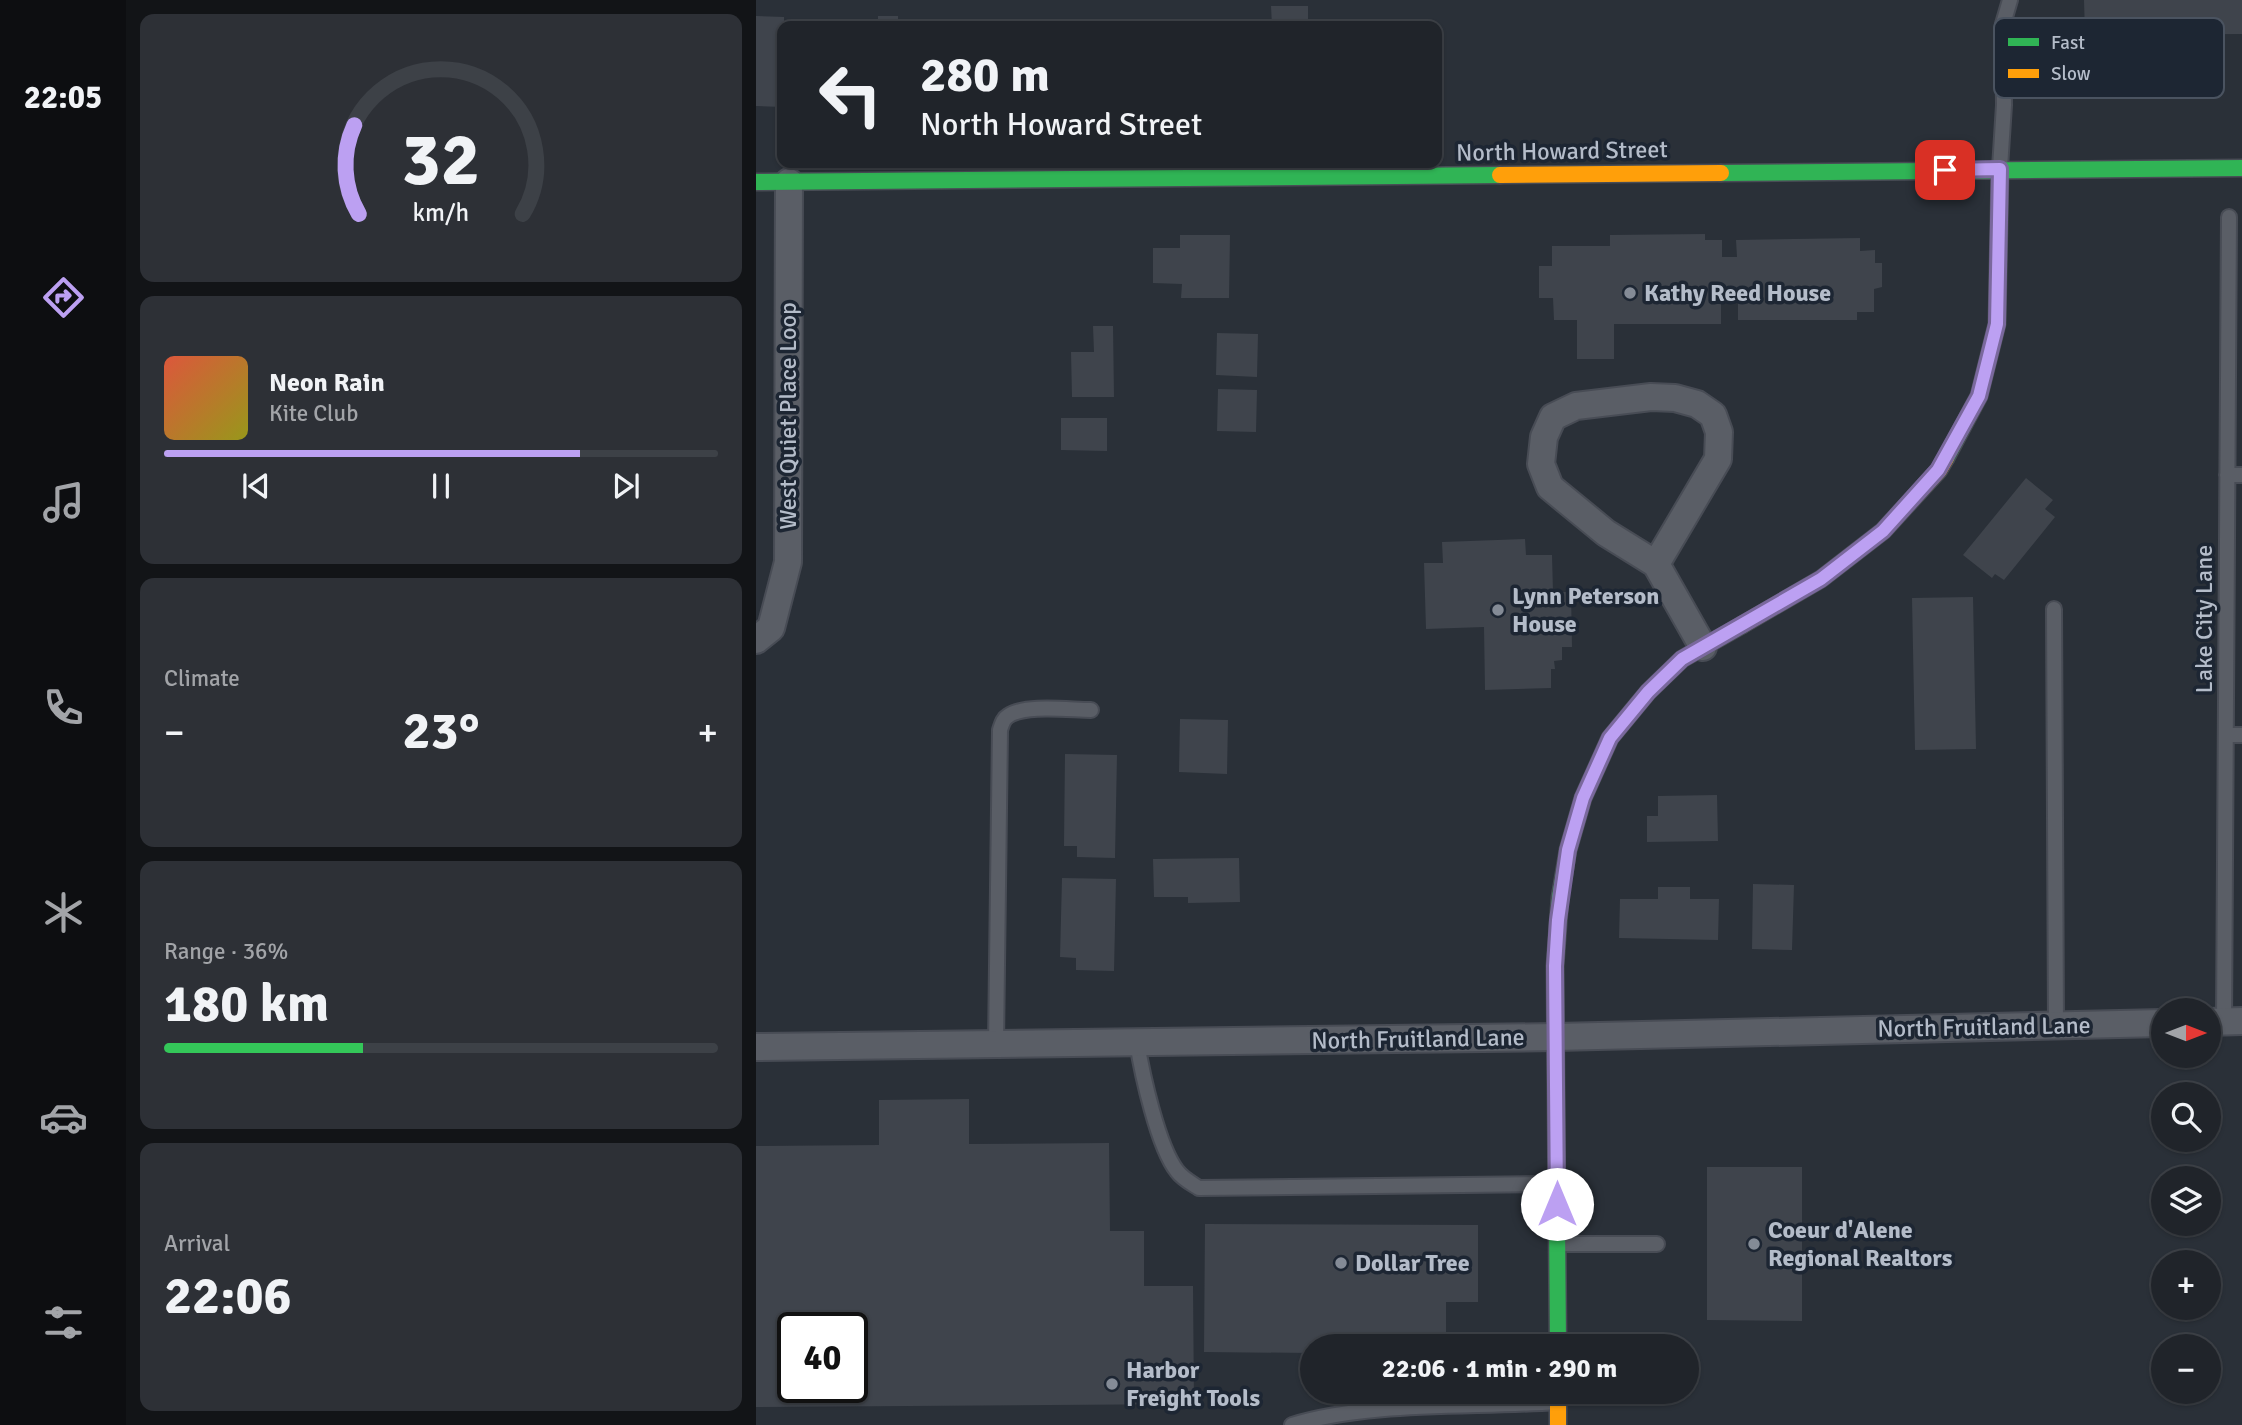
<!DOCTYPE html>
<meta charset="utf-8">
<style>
body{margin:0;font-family:Signika,sans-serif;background:#2d3036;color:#f1f3f6;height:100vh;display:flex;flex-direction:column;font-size:26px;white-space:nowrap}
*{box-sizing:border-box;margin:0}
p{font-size:23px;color:#a2a4a8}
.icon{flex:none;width:38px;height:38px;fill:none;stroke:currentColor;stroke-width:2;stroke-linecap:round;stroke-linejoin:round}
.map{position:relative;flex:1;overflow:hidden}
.panel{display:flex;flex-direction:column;gap:14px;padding:14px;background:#121417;width:630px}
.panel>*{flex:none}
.top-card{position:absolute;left:21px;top:21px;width:665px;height:147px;border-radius:14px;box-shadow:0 2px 5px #0004,0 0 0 2px #3d4147;background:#20242a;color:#f1f3f6;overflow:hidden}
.needle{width:46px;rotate:90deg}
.buttons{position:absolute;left:1395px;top:998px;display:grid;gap:14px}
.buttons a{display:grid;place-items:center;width:70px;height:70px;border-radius:50%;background:#20242a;box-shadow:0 2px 5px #0004,0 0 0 2px #3d4147;font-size:35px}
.speed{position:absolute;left:21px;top:1312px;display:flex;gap:14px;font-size:35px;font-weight:700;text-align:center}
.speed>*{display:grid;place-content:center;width:91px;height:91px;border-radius:50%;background:#20242a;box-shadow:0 2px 5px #0004,0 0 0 2px #3d4147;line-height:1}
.speed .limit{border:4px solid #111;border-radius:10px;background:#fff;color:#111}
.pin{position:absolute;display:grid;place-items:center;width:60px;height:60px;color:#fff;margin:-30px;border-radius:14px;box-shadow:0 4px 10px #0006}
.me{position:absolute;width:77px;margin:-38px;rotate:0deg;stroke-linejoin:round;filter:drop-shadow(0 0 5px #0008)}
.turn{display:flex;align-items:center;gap:24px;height:147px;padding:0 28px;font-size:32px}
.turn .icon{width:91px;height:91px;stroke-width:2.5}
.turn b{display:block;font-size:49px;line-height:60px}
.big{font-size:52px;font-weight:800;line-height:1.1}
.panel .widget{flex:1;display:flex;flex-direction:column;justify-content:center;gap:10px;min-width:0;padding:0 24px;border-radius:14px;background:#2d3036}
.panel .dial{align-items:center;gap:0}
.dial svg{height:182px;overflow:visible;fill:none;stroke:#3d4147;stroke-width:7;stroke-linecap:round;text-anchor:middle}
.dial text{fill:#f1f3f6;stroke:none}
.song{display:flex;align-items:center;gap:21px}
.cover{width:84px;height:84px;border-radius:10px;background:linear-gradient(135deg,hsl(10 70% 55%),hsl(60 70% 35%))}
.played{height:7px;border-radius:4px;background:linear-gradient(90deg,#bca0f2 75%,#3d4147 75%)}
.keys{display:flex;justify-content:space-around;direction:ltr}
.heat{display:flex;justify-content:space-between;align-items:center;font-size:38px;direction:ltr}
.charge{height:10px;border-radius:5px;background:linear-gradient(90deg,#34c759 36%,#3d4147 0)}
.trip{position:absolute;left:544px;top:1334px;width:399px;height:70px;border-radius:35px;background:#20242a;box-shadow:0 2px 5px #0004,0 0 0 2px #3d4147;font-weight:800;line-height:70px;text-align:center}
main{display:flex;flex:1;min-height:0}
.dock{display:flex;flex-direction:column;width:126px;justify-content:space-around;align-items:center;background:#0d0e11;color:#a2a4a8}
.dock .icon{width:49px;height:49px}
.dock .on{color:#bca0f2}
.dock b{font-size:32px;color:#f1f3f6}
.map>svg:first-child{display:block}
.building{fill:#3f444c;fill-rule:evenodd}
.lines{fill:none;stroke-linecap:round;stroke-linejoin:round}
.lane-casing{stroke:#484c55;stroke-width:18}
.street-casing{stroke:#484c55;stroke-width:30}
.fast-casing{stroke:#484c55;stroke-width:19}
.slow-casing{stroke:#484c55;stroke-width:19}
.lane{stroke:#5a5e66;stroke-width:14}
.street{stroke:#5a5e66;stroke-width:26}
.fast{stroke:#30b455;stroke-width:16}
.slow{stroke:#ff9f0a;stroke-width:16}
.route-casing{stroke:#7a689d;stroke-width:18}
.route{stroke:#bca0f2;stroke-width:12}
.poi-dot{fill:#848b96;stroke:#1d2633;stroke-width:2.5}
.labels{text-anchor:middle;stroke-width:7;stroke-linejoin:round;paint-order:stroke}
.street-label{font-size:24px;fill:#b4bcc9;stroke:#1d2633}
.poi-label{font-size:24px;font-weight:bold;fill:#b4bcc9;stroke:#1d2633;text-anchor:start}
.key{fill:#1d2633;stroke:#4a5360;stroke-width:2}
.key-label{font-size:19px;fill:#b4bcc9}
</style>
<main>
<nav class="dock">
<b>22:05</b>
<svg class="icon on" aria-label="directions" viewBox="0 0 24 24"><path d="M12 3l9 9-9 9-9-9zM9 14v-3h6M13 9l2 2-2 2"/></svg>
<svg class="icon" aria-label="music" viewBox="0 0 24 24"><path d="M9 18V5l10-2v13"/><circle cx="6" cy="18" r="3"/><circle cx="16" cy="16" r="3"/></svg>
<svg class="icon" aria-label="phone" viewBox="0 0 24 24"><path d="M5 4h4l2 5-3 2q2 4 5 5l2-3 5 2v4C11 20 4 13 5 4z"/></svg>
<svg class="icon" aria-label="climate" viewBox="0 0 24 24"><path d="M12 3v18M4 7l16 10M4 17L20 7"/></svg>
<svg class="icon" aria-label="car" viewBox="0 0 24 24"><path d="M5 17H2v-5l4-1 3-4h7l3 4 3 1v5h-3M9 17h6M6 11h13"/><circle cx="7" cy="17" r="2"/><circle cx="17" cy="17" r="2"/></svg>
<svg class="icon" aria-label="filters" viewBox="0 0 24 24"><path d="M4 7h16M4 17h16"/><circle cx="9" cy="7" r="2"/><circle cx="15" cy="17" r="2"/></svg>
</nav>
<section class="panel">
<div class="widget dial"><svg viewBox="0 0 100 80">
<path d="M14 69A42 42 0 1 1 86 69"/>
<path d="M14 69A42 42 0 0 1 12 30" stroke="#bca0f2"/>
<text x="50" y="56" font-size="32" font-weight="700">32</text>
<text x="50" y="72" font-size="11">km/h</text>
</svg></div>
<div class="widget">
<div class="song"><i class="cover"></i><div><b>Neon Rain</b><p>Kite Club</p></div></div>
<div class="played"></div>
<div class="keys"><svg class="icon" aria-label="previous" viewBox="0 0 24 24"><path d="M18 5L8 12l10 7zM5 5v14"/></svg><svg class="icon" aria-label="pause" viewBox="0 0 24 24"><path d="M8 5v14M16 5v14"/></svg><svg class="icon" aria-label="next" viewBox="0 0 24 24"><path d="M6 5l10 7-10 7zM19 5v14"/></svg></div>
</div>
<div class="widget"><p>Climate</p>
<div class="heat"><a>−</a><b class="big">23°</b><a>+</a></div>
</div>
<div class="widget"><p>Range · 36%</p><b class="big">180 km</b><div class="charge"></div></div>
<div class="widget"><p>Arrival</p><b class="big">22:06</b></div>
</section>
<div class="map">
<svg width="1486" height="1425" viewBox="0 0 1486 1425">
<rect width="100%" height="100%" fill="#2a3038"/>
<path class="building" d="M1328 0H1486V34L1329 35Z
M515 6H552V23H559V26H516Z
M0 16 28 17V26H26V107L0 106Z
M122 16H142V26H122Z
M949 234V240H966V257H981L980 240 1104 238V251L1119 250V263H1126V287L1118 289V312H1101V320H982V288H965V324H858V359H821V320H798L797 298H783V266H796V246H854V235Z
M424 235H474L473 298H425L426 284 397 283V248H424Z
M337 326H357L358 397H316L315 352H338Z
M461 333 502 334 501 377 460 375Z
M462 389 501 390 500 432 461 431Z
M305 418H351V451L305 450Z
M1270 478 1297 500 1289 509 1299 517 1248 580 1239 574 1236 578 1207 555Z
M769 539 770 555H796L797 592H815L816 647H806V660L798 661 799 669H795V688L729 690 728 627 670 629 668 563H687L686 542Z
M1217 597 1220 749 1159 750 1156 598Z
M424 719 472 720 471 774 423 772Z
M309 754 361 755 359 858 321 857V846H308Z
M961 795 962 841 891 842V816H902V796Z
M483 858 484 902 432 903V897H398L397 859Z
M306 878 360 879 358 971 320 970V958L304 957Z
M997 884 1038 885 1036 950 996 949Z
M902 887H934V899H963L962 940 863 938 864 899H902Z
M213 1099V1144L353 1143 354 1231H388V1286H437L438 1404 0 1407V1146L123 1145V1100ZM37 1328H96V1388H37Z
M951 1167H1046V1321L951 1320Z
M449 1224 722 1225V1302H690V1346H556V1353L448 1352Z"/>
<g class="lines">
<g class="lane-casing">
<path id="lane" d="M1244 168 1248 105 1247 24 1254 0
M1471 475H1486
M1298 609 1300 1025
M1470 735H1486
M1468 1022 1473 217
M381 1042C386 1074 402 1147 421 1171 427 1179 435 1183 443 1188L799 1184
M240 1044 244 730C246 724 247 719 252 716 269 704 314 710 335 710
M804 1244H901
M536 1425C615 1401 717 1408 800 1402"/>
</g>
<g class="street-casing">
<path id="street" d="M900 564 962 459 963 432 957 415 941 404 919 398 895 397 820 406 797 417 788 437 785 464 794 487 850 533 900 564 947 647
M0 640 15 628 32 562 33 182
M1452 1022 1486 1021
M0 1047 800 1037 1407 1023"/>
</g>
<g class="fast-casing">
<path id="fast" d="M965 173 1486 168
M0 182 744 175
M1190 458 1223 396 1241 324 1244 169
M802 1346 799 966 804 897 812 850 827 798 854 738 892 692 926 659 986 625"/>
</g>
<g class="slow-casing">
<path id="slow" d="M744 175 965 173
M986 625 1065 579 1127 531 1183 470 1190 458
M802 1391V1425"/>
</g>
<use href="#lane" class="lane"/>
<use href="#street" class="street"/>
<use href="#fast" class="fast"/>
<use href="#slow" class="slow"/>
</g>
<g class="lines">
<g class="route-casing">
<path id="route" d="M801 1204 799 966 802 920 812 850 827 798 854 738 892 692 926 659 1065 579 1127 531 1182 470 1223 396 1241 324 1244 169 1189 170"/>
</g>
<use href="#route" class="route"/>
</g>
<g class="poi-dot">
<circle cx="874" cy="293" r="7"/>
<circle cx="742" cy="610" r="7"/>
<circle cx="998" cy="1244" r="7"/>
<circle cx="585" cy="1263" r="7"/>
<circle cx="356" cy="1384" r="7"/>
</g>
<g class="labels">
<g class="street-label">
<text transform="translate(806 151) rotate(-1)" y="8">North Howard Street</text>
<text transform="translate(32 416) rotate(-90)" y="8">West Quiet Place Loop</text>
<text transform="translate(1448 619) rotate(-90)" y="8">Lake City Lane</text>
<text transform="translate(1228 1027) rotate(-1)" y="8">North Fruitland Lane</text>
<text transform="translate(662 1039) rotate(-1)" y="8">North Fruitland Lane</text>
</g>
<g class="poi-label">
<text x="888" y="301">Kathy Reed House</text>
<text x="756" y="604">Lynn Peterson<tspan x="756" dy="28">House</tspan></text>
<text x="1012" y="1238">Coeur d'Alene<tspan x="1012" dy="28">Regional Realtors</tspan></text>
<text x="599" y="1271">Dollar Tree</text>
<text x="370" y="1378">Harbor<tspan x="370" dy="28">Freight Tools</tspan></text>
</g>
</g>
<rect x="1238" y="18" width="230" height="80" rx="10" class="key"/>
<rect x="1252" y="38" width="31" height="8" fill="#30b455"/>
<rect x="1252" y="69" width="31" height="9" fill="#ff9f0a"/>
<g class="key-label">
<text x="1295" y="49">Fast</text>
<text x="1295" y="80">Slow</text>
</g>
</svg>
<div class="buttons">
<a><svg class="needle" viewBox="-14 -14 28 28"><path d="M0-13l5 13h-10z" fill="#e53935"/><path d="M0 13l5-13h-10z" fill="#a2a4a8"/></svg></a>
<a><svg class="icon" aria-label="search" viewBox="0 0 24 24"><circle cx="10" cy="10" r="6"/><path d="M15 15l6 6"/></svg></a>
<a><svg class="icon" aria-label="layers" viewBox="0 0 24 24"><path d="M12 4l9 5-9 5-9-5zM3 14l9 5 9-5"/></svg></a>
<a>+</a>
<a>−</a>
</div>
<div class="speed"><div class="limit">40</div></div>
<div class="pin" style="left:1189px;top:170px;background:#d93025"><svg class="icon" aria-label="arrive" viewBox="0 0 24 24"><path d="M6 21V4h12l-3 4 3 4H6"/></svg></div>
<svg class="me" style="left:801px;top:1204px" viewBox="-20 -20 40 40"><circle r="19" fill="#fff"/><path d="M0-13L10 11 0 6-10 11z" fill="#bca0f2"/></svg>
<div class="trip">22:06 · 1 min · 290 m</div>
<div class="top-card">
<div class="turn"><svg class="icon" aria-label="left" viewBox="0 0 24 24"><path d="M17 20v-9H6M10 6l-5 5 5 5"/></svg><div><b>280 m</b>North Howard Street</div></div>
</div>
</div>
</main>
